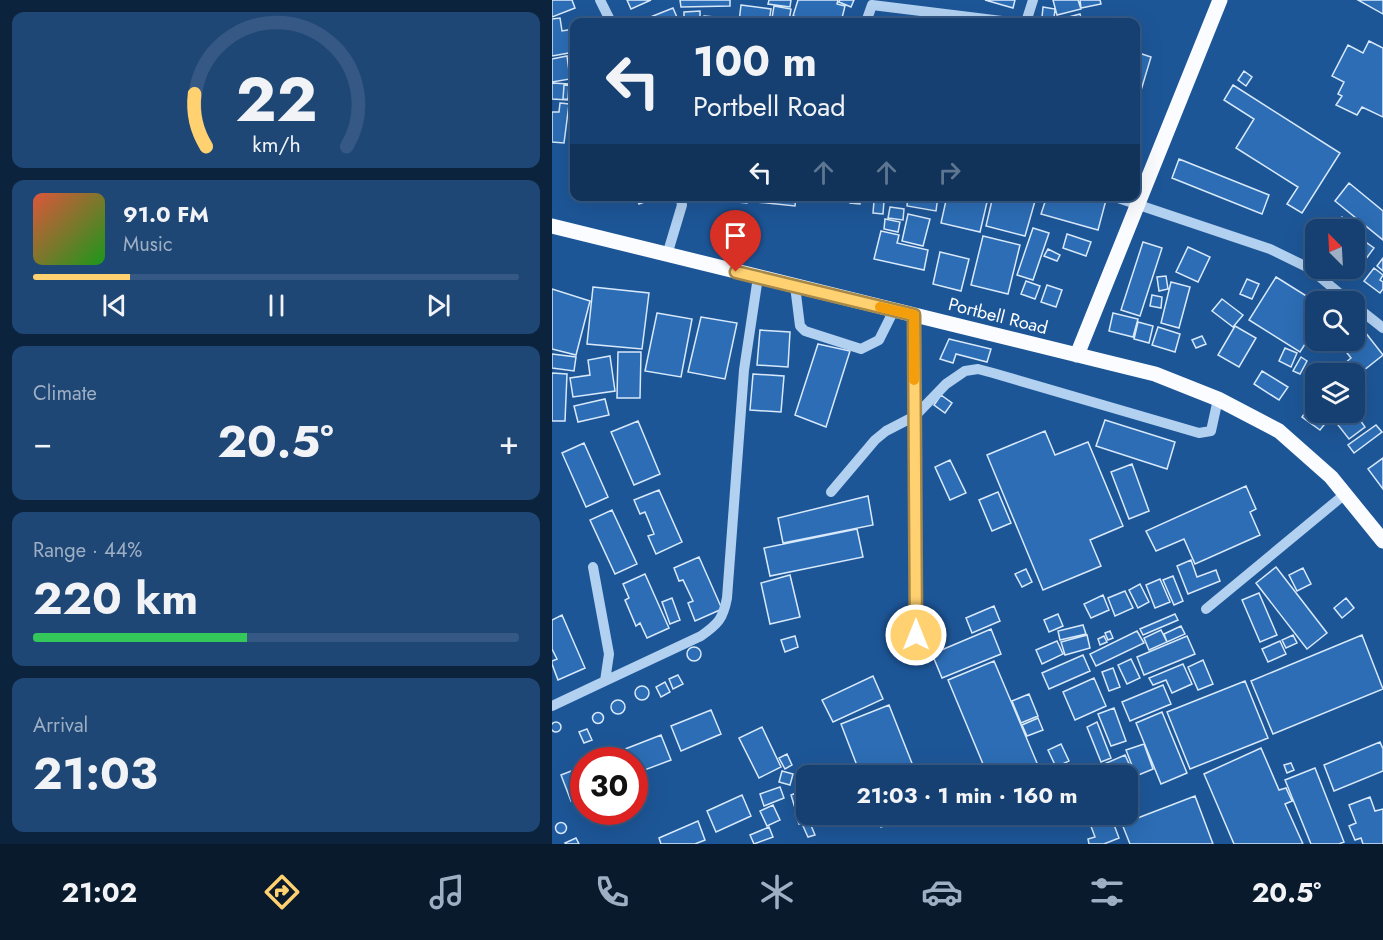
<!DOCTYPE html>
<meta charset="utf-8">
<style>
body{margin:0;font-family:Jost,sans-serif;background:#1f4776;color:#f1f3f6;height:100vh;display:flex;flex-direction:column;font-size:22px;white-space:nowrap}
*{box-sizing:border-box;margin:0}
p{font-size:20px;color:#9eafc3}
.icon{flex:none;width:33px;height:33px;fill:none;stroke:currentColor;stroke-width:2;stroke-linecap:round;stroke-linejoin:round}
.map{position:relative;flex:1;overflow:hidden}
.sheet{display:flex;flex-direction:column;gap:12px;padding:12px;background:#0c233e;width:552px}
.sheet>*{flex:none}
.hud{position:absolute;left:18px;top:18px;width:570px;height:183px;border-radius:12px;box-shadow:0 6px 24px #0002,0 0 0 2px #355984;background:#164071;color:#f1f3f6;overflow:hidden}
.needle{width:39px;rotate:336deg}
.fabs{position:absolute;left:753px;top:219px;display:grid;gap:12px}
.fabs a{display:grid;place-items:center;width:60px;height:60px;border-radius:12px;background:#164071;box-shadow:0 6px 24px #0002,0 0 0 2px #355984;font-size:30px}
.speed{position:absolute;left:18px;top:747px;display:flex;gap:12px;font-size:30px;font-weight:700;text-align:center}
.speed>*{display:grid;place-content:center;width:78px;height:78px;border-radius:50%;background:#164071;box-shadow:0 6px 24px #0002,0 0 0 2px #355984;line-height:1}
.speed .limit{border:9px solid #d22;background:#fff;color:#111}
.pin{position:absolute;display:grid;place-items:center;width:51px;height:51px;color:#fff;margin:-62px -26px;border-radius:50% 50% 50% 0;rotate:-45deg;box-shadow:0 0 6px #0007}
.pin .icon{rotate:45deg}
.me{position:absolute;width:66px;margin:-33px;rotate:0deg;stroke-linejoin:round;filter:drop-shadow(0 0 4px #0008)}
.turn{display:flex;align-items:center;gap:21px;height:126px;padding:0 24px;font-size:27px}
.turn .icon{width:78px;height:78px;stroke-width:2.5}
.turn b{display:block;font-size:42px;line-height:51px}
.lanes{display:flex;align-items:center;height:57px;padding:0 24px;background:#0003;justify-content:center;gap:30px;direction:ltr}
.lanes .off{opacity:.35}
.big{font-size:45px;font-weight:700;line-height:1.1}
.sheet .widget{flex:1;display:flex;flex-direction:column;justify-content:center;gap:9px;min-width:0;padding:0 21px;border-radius:12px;background:#1f4776}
.sheet .dial{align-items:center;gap:0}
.dial svg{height:156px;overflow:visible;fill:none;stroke:#355984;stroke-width:7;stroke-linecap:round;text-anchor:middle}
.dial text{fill:#f1f3f6;stroke:none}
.song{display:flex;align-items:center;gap:18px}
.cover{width:72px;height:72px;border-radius:9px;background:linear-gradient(135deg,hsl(10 70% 55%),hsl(120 70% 35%))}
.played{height:6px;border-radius:3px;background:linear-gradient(90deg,#ffd170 20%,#355984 20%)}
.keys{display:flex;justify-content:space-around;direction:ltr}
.heat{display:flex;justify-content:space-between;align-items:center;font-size:33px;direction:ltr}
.charge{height:9px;border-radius:4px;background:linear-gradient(90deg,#34c759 44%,#355984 0)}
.trip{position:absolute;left:244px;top:765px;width:342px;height:60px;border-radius:12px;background:#164071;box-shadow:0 6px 24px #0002,0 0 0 2px #355984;font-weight:700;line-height:60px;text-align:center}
.dock{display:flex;height:96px;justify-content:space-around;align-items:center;background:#091a2d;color:#9eafc3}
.dock .icon{width:42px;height:42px}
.dock .selected{color:#ffd170}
.dock b{font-size:27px;color:#f1f3f6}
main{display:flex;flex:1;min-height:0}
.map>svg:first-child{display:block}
.building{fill:#2c6db5;stroke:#d8e9fb;stroke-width:1.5}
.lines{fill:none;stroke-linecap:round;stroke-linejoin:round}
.minor{stroke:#b2d0f0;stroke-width:10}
.major{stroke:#fafcff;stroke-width:15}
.route-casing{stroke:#a68849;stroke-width:15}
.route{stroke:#ffd170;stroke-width:10}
.slow{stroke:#f59e0b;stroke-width:10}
.labels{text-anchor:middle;stroke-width:6;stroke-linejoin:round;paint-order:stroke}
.street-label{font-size:18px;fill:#fff;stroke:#1d5697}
</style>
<main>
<section class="sheet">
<div class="widget dial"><svg viewBox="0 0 100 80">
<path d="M14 69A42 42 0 1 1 86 69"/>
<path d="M14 69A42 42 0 0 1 8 42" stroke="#ffd170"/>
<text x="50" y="56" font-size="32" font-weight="700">22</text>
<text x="50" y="72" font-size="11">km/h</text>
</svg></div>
<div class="widget">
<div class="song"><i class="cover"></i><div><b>91.0 FM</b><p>Music</p></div></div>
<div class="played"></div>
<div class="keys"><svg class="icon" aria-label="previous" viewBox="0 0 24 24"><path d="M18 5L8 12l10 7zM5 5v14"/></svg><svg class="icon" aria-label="pause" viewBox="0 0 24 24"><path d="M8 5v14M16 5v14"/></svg><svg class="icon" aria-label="next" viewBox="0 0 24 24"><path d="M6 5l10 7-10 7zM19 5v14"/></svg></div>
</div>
<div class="widget"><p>Climate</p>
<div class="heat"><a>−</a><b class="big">20.5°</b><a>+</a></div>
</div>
<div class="widget"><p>Range · 44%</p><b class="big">220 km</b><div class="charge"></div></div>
<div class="widget"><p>Arrival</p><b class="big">21:03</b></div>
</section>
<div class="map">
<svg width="831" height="844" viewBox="0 0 831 844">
<rect width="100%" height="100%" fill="#1d5697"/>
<path class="building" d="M0 0H20L23 8 0 17Z
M75 0H99L79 9Z
M128 0H178V6L129 7Z
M217 0H239L238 7 216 4Z
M246 0H286L285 4 293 6 289 22H248L249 18 241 16Z
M288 0H302L299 7 287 2Z
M433 0H463L461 8Z
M501 0H526L529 9 505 15Z
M528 0H548L549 4 529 8Z
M806 0H831V14Z
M189 5 219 9 217 22H187Z
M222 6 239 9 237 21 220 18Z
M491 7 503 9 502 18 490 17Z
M121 8 127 22H86Z
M148 11V22H132V12Z
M528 14 530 22H509V19Z
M152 16 184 19V22H151Z
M8 18 10 31 22 29V52L0 56V19Z
M817 41 831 48V117L810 107 805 115 784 105 790 96 786 94 792 82 780 76 796 45 811 53Z
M584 52 599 57 587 97 584 96Z
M15 56 18 79 0 82V59Z
M18 56H22V71L20 72Z
M692 71 700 77 694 86 686 80Z
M0 83 17 84 16 100 0 99Z
M12 85 22 86V100L11 99Z
M681 85 788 153 750 213 735 204 746 187 684 148 702 119 672 100Z
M8 103 17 104 12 143 0 142V112H7Z
M22 106V146H18Z
M627 159 717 195 710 214 620 178Z
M797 183 831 211V240L783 201Z
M84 196H102L103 198 87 204Z
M142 196H196L195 203 141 198Z
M204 196H244L243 206 204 202Z
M249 196H267L265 202Z
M299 196H309L308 204 298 203Z
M356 196H386L384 211 355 206Z
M395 196 436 198 428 232 389 223Z
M441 196H466L483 201 473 236 434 226Z
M495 196H540L554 200 546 230 489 214Z
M322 201H332L331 214 321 213Z
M338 207 352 209 351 220 336 218Z
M356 214 378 219 371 246 350 241Z
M790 217 812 233 808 238 822 248 802 275 793 268H802V230H781Z
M333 219 348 222 346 232 332 229Z
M481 228 497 233 481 280 465 275Z
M329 231 347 235 345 243 376 250 372 270 322 259Z
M515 234 539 242 534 256 511 248Z
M431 236 468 245 456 294 419 285Z
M591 242 610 248 588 316 569 310Z
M636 247 658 257 646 282 624 272Z
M496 249 508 255 505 261 492 256Z
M388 252 417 259 409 291 381 284Z
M831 258V271L825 266Z
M822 268 831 275 828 280 831 282V289L828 293 812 281Z
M614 276 616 289 607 291 605 277Z
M724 277 764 302V327L748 352 697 320Z
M695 279 707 284 700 299 688 294Z
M474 281 488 286 483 299 469 294Z
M619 282 638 287 627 328 609 323Z
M495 285 510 290 504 307 489 302Z
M41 287 97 293 90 349 35 344Z
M0 289 38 301 24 355 0 349Z
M600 295 610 297 609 308 598 306Z
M670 299 691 315 681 327 660 311Z
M105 313 140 319 129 377 93 371Z
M561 313 586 319 581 337 557 331Z
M149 317 185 323 173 379 136 372Z
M586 322 601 326 597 343 582 339Z
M683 326 704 338 687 367 666 355Z
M606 327 628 334 623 352 600 345Z
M208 330 238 332 236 367 205 365Z
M813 332 831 355 802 378V374H788L785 370 799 358 792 349Z
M650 336 654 344 644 348 640 340Z
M397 339 439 349 435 362 404 354 401 363 388 359Z
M266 344 298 351 274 427 243 415Z
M733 348 745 353 739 367 727 361Z
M66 352H89L88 398H65Z
M0 354 24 357 22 371 0 368Z
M58 356 63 391 21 397 18 378 38 375 36 360Z
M749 357 755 361 748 374 741 371Z
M758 365 767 370 764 374 762 379 752 373Z
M710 371 736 387 727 400 702 384Z
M0 373 15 374 13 421H0Z
M201 374 232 376 229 412 198 410Z
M764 392V408L756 402Z
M389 395 400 403 393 413 382 405Z
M53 399 57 415 26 422 22 406Z
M757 407 776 420 768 430 750 417Z
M770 412H786L780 420Z
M803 413 813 427 797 439 786 425Z
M553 420 623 442 615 469 544 446Z
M86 421 108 474 82 485 59 432Z
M824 425 830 432 802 453 796 445Z
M493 431 503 455 536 442 571 526 538 540 549 566 491 590 435 455Z
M32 443 56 497 34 507 10 453Z
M831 458V489L816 469Z
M398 460 414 493 398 500 383 467Z
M580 464 597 511 577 519 559 472Z
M694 486 704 509 698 512 708 535 643 564 632 539 604 551 594 531Z
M107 490 130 542 104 554 96 536 102 534 93 512 88 514 82 500Z
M446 492 459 523 440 531 427 500Z
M316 496 321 525 231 543 226 518Z
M60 510 85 564 63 574 38 520Z
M305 529 311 557 218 576 212 548Z
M147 557 170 609 143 621 136 603 141 601 131 580 127 581 122 568Z
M639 560 645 577 664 570 668 581 636 594 625 566Z
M724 567 775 633 755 649 704 583Z
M751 568 759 584 745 591 737 575Z
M474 569 480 582 470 587 463 574Z
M93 574 117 628 95 638 88 623 84 626 73 600 77 598 71 584Z
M238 575 248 617 218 624 209 583Z
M621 576 631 601 622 605 611 580Z
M608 579 618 602 603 608 594 585Z
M588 584 597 602 586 608 577 590Z
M573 591 581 608 563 616 556 598Z
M707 593 725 635 708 642 690 600Z
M551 595 557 610 539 618 532 604Z
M120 598 128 620 118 624 110 602Z
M794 598 802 608 790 618 782 608Z
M442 606 448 621 420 633 414 618Z
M506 614 511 626 497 632 492 620Z
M623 614 626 620 591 635 588 629Z
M10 615 33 668 6 680 0 664V661L5 659 0 649V620Z
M531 625 534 634 508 640 506 631Z
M629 626 633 634 615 642 612 634Z
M439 629 449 654 390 678 380 654Z
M609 630 615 642 597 650 592 638Z
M558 631 561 638 556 640 553 633Z
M585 631 592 643 544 666 538 654Z
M535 635 538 648 513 655 509 642Z
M741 635 745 643 734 648 730 640Z
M810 635 831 689 721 734 699 681Z
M243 636 246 647 233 652 229 640Z
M552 636 555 642 548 645 546 639Z
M635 636 643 654 592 675 585 657Z
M505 641 511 654 490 664 484 650Z
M728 641 734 654 716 662 710 649Z
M135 654a7 7 0 1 1 14 0a7 7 0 1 1-14 0Z
M531 655 538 671 497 689 490 673Z
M579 659 588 678 575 684 566 665Z
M651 660 661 684 646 690 636 667Z
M442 661 485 763 456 776H436L396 680Z
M631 664 640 684 620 693 614 680 601 685 597 678Z
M561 668 568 687 557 691 550 672Z
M126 675 131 684 121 689 117 679Z
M321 676 331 699 281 722 270 700Z
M542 678 554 706 523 720 511 692Z
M693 681 716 738 638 769 615 712Z
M113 682 118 692 109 697 104 687Z
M611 685 619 704 578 721 570 702Z
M83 693a7 7 0 1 1 14 0a7 7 0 1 1-14 0Z
M477 694 486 716 469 723 460 701Z
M59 707a7 7 0 1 1 14 0a7 7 0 1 1-14 0Z
M337 705 365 776H309L289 724Z
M562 708 574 741 559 746 546 714Z
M159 710 169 734 129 751 119 726Z
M610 712 635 773 609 784 584 723Z
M40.5 718a5.5 5.5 0 1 1 11 0a5.5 5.5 0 1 1-11 0Z
M486 718 491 730 475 736 470 725Z
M-1 727a5 5 0 1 1 10 0a5 5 0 1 1-10 0Z
M545 722 559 758 549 762 535 727Z
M210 727 229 767 207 778 187 738Z
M35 729 40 740 32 743 27 732Z
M109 735 119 760 82 774V760H72L68 751Z
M828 742 831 749V771L782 791 772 765Z
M509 744 517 761 504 767 496 750Z
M592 744 601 769 584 776 574 750Z
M709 748 727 790 734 788 740 801 733 804 751 844H682L652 774Z
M235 754 240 765 233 769 227 758Z
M60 755 62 760H47Z
M573 755 579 768 563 776H547L543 768Z
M739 763 742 770 735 773 732 765Z
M32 766V796L19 801 9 775Z
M763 768 792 842 787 844H759L733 780Z
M230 771 241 774 238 785 227 782Z
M578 772 586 791 576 795V776H568Z
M228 787 232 798 212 806 208 794Z
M254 789 255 804 243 808 239 795Z
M190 795 199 816 164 832 155 811Z
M643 796 661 844H578L570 824Z
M818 797 823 811 831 809V844H811L809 838 803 840 797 826 804 823 797 805Z
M221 805 228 820 215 826 208 811Z
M255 809V814H258L260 820 247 824 243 814Z
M274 814H296L277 822Z
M324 814H362L329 827Z
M558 814 567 838 552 844H537L536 839 543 837 537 821Z
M146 821 153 840 143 844H109L107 838Z
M3.5 828a5.5 5.5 0 1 1 11 0a5.5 5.5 0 1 1-11 0Z
M258 823 263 835 256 837 251 826Z
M217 827 221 837 202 844 198 835Z
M24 838 27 844H14L13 843Z"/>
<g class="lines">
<path class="minor" d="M48 0 59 22
M314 22 320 5 458 22
M474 22 481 0
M560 196 718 249 757 268 798 302
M115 255 130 205 128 196
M243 286 248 326 253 331 309 349 327 340 342 310
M802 305 831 328
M362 315 364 635
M279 492 323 440 334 431 363 416 394 384 413 371 426 369 441 373 647 433 659 431 666 399
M654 609 793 494
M53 681 149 636C166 624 171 619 175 598L192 370 206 277
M0 706 53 681 57 654 41 567"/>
<path class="major" d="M0 226 603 374 666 399 727 431 779 477 831 541
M525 355 668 0"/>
</g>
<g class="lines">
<g class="route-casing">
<path id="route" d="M184 272 362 315 364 635"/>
</g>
<use href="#route" class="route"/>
<path class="slow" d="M328 307 362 315V380"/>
</g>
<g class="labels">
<g class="street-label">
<text transform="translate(446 316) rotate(14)" y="6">Portbell Road</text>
</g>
</g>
</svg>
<div class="fabs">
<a><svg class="needle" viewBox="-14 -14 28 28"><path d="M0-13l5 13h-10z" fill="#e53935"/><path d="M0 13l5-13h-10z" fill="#9eafc3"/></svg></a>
<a><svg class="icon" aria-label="search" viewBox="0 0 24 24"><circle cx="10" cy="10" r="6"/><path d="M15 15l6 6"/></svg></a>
<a><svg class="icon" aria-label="layers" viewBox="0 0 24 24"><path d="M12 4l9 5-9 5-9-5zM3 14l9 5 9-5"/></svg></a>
</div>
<div class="speed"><div class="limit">30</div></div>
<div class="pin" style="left:184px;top:272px;background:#d93025"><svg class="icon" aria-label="arrive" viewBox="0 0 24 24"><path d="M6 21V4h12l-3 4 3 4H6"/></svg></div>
<svg class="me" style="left:364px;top:635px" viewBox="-20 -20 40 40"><circle r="17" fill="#ffd170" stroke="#fff" stroke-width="3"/><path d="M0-11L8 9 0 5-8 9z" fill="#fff"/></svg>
<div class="trip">21:03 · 1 min · 160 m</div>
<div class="hud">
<div class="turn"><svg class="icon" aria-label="left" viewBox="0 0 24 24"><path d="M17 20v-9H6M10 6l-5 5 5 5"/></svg><div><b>100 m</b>Portbell Road</div></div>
<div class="lanes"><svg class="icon" aria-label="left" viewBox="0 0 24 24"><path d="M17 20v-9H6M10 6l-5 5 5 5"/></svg><svg class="icon off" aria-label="ahead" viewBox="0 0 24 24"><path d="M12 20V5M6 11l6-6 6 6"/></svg><svg class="icon off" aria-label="ahead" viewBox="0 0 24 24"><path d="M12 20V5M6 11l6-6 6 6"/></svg><svg class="icon off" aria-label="right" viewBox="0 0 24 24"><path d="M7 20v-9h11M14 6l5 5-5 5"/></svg></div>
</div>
</div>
</main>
<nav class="dock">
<b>21:02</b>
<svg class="icon selected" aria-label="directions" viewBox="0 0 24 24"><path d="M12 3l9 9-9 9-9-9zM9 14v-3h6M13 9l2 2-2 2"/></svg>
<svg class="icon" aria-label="music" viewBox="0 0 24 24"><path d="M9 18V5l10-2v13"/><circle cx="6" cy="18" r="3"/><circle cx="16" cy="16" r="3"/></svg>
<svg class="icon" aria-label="phone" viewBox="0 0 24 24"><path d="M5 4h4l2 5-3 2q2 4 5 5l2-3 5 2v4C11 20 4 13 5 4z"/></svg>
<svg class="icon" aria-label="climate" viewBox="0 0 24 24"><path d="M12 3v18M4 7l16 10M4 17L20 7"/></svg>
<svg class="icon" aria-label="car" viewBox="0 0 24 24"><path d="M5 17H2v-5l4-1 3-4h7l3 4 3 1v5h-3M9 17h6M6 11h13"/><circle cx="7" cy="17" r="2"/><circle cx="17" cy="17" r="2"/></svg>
<svg class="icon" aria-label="filters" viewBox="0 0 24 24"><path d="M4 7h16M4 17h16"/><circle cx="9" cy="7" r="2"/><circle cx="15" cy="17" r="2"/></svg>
<b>20.5°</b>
</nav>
